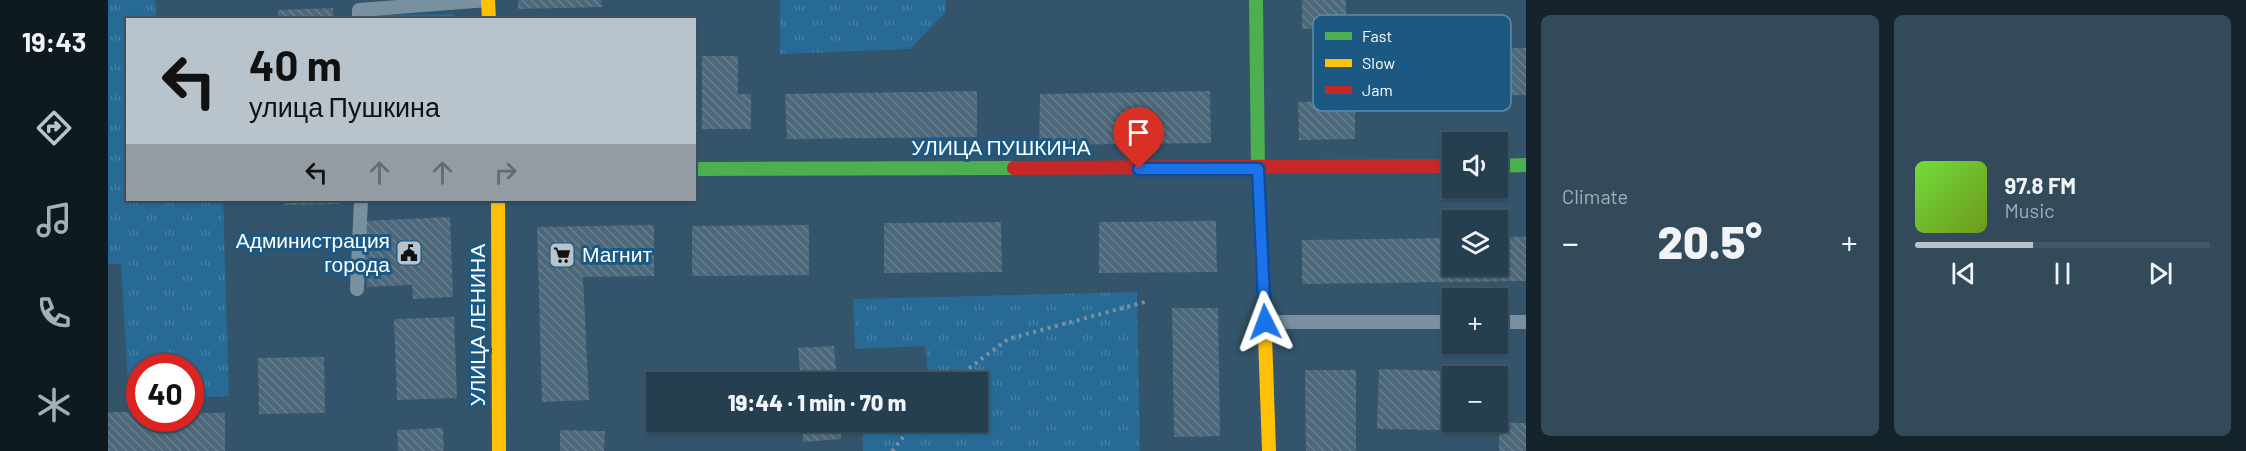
<!DOCTYPE html>
<meta charset="utf-8">
<style>
body{margin:0;font-family:Barlow,sans-serif;background:#324a5a;color:#f1f3f6;height:100vh;display:flex;flex-direction:column;font-size:22px;white-space:nowrap}
*{box-sizing:border-box;margin:0}
p{font-size:20px;color:#a4afb7}
.icon{flex:none;width:33px;height:33px;fill:none;stroke:currentColor;stroke-width:2;stroke-linecap:round;stroke-linejoin:round}
.map{position:relative;flex:1;overflow:hidden}
.drawer{display:flex;flex-direction:column;gap:15px;padding:15px;background:#15232c;width:720px}
.drawer>*{flex:none}
.banner{position:absolute;left:18px;top:18px;width:570px;height:183px;border-radius:0px;box-shadow:0 2px 4px #0004,0 0 0 2px #425867;background:#b8c3cb;color:#111;overflow:hidden}
.controls{position:absolute;left:1334px;top:132px;display:grid;gap:12px}
.controls a{display:grid;place-items:center;width:66px;height:66px;border-radius:0px;background:#263f50;box-shadow:0 2px 4px #0004,0 0 0 2px #425867;font-size:30px}
.speed{position:absolute;left:18px;top:354px;display:flex;gap:12px;font-size:30px;font-weight:700;text-align:center}
.speed>*{display:grid;place-content:center;width:78px;height:78px;border-radius:50%;background:#263f50;box-shadow:0 2px 4px #0004,0 0 0 2px #425867;line-height:1}
.speed .limit{border:9px solid #d22;background:#fff;color:#111}
.pin{position:absolute;display:grid;place-items:center;width:51px;height:51px;color:#fff;margin:-62px -26px;border-radius:50% 50% 50% 0;rotate:-45deg;box-shadow:0 0 6px #0007}
.pin .icon{rotate:45deg}
.me{position:absolute;width:66px;margin:-33px;rotate:357deg;stroke-linejoin:round;filter:drop-shadow(0 0 4px #0008)}
.turn{display:flex;align-items:center;gap:21px;height:126px;padding:0 24px;font-size:27px}
.turn .icon{width:78px;height:78px;stroke-width:2.5}
.turn b{display:block;font-size:42px;line-height:51px}
.lanes{display:flex;align-items:center;height:57px;padding:0 24px;background:#0003;justify-content:center;gap:30px;direction:ltr}
.lanes .off{opacity:.35}
.big{font-size:45px;font-weight:800;line-height:1.1}
.drawer .widget{flex:1;display:flex;flex-direction:column;justify-content:center;gap:9px;min-width:0;padding:0 21px;border-radius:9px;background:#324a5a}
.song{display:flex;align-items:center;gap:18px}
.cover{width:72px;height:72px;border-radius:9px;background:linear-gradient(135deg,hsl(100 70% 55%),hsl(80 70% 35%))}
.played{height:6px;border-radius:3px;background:linear-gradient(90deg,#b8c3cb 40%,#425867 40%)}
.keys{display:flex;justify-content:space-around;direction:ltr}
.heat{display:flex;justify-content:space-between;align-items:center;font-size:33px;direction:ltr}
.drawer .tiles{flex:1;display:grid;gap:15px;grid-template-columns:repeat(2,1fr)}
.trip{position:absolute;left:538px;top:372px;width:342px;height:60px;border-radius:0px;background:#263f50;box-shadow:0 2px 4px #0004,0 0 0 2px #425867;font-weight:800;line-height:60px;text-align:center}
main{display:flex;flex:1;min-height:0}
.tab-bar{display:flex;flex-direction:column;width:108px;justify-content:space-around;align-items:center;background:#0f1920;color:#a4afb7}
.tab-bar .icon{width:42px;height:42px}
.tab-bar .on{color:#b8c3cb}
.tab-bar b{font-size:27px;color:#f1f3f6}
.map>svg:first-child{display:block}
.park{fill:url(#park-tufts)}
.building{fill:url(#building-back-hatch)}
.lines{fill:none;stroke-linecap:round;stroke-linejoin:round}
.path{stroke:#7990a1;stroke-width:4;stroke-dasharray:3 4.5;stroke-linecap:butt}
.lane{stroke:#7990a1;stroke-width:14}
.fast{stroke:#4caf50;stroke-width:14}
.slow{stroke:#ffc107;stroke-width:14}
.jam{stroke:#c62828;stroke-width:14}
.route-casing{stroke:#114b97;stroke-width:15}
.route{stroke:#1a73e8;stroke-width:10}
.labels{text-anchor:middle;stroke-width:6;stroke-linejoin:round;paint-order:stroke}
.street-label{font-size:21px;fill:#fff;stroke:#1b5983}
.poi-label{font-size:21px;fill:#fff;stroke:#1b5983;text-anchor:end}
.key{fill:#1b5983;stroke:#5f8ba8;stroke-width:1.5}
.key-label{font-size:16px;fill:#fff}
</style>
<main>
<nav class="tab-bar">
<b>19:43</b>
<svg class="icon on" aria-label="directions" viewBox="0 0 24 24"><path d="M12 3l9 9-9 9-9-9zM9 14v-3h6M13 9l2 2-2 2"/></svg>
<svg class="icon" aria-label="music" viewBox="0 0 24 24"><path d="M9 18V5l10-2v13"/><circle cx="6" cy="18" r="3"/><circle cx="16" cy="16" r="3"/></svg>
<svg class="icon" aria-label="phone" viewBox="0 0 24 24"><path d="M5 4h4l2 5-3 2q2 4 5 5l2-3 5 2v4C11 20 4 13 5 4z"/></svg>
<svg class="icon" aria-label="climate" viewBox="0 0 24 24"><path d="M12 3v18M4 7l16 10M4 17L20 7"/></svg>
</nav>
<div class="map">
<svg width="1418" height="451" viewBox="0 0 1418 451">
<defs>
<pattern id="park-tufts" width="24" height="20" patternUnits="userSpaceOnUse" patternTransform="scale(1.5)"><rect width="24" height="20" fill="#266a95"/><path d="M3 7l-1-3M5 7V3M7 7l1-3M15 17l-1-3M17 17v-4M19 17l1-3" fill="none" stroke="#4780a5"/></pattern>
<pattern id="building-back-hatch" width="6" height="6" patternUnits="userSpaceOnUse" patternTransform="scale(1.5)"><rect width="6" height="6" fill="#4d687a"/><path d="M-1 5l2 2M0 0l6 6M5-1l2 2" fill="none" stroke="#687f8e"/></pattern>
</defs>
<rect width="100%" height="100%" fill="#33546b"/>
<path class="park" d="M0 0H47L48 19 20 20V200H115L121 396 83 398 82 368H32L31 400H21L13 264H0Z
M672 0H838V12L802 49 672 54Z
M346 14 347 19H266L265 15Z
M1029 292 1032 451H755L754 422H870V382H821L817 346 747 349 745 299Z"/>
<path class="building" d="M410 0H493L494 7 410 9Z
M1194 0H1238V29H1194Z
M225 8 226 20H170V10Z
M1418 48V95L1266 96 1265 49Z
M594 56H630V94H643V129H594Z
M869 91V137L679 139 677 94Z
M1102 91 1103 143 931 145 932 94Z
M1247 100V139L1191 140 1190 102Z
M177 200H232V204L177 205Z
M342 217 345 297 305 299 304 285 259 287 257 221Z
M1108 221 1109 272 991 273V222Z
M893 222 894 272 776 273V223Z
M546 225V276L475 277 481 400 434 402 429 227Z
M701 225V275L584 276V226Z
M1389 237H1418V281L1194 284V240L1344 238V266H1389Z
M1064 308H1110L1112 436 1066 437Z
M346 317 349 398 289 400 286 319Z
M726 346 729 382H693L690 348Z
M216 357 217 413 151 414 150 358Z
M1271 369 1380 372V376H1344V422H1379V431L1269 429Z
M1197 370H1248V451H1198Z
M549 397V422L651 423 546 431 543 398Z
M0 412H32V418H82V413H117V451H0Z
M694 422H732L733 439 695 442Z
M1391 423H1418V451H1391Z
M335 428 336 451H290L289 430Z
M452 430 497 431 496 451H452Z"/>
<g class="lines">
<path class="path" d="M843 382 900 339 1037 302
M784 451 807 422"/>
<path class="lane" d="M251 20V10L380 0
M249 289 253 200
M1157 322H1344
M1389 322H1418"/>
<path class="fast" d="M1148 0 1150 169 1157 336
M1389 166 1418 165
M586 169 906 168"/>
<path class="slow" d="M380 0 381 20
M390 200 391 451
M1157 336 1161 451"/>
<path class="jam" d="M906 168 1344 166"/>
</g>
<g class="lines">
<g class="route-casing">
<path id="route" d="M1031 169H1150L1157 322"/>
</g>
<use href="#route" class="route"/>
</g>
<defs>
<g id="civic-square" transform="scale(1.35)"><rect x="-9" y="-9" width="18" height="18" rx="4" fill="#b8c3cb" stroke="#1b5983"/><path d="M-.6-6.5H3V-4.5H.6V-3L4-1V1h2V6H-6V1h2V-1L-.6-3ZM-1.2 2.5V6h2.4V2.5Z" fill="#111"/></g>
<g id="supermarket-square" transform="scale(1.35)"><rect x="-9" y="-9" width="18" height="18" rx="4" fill="#b8c3cb" stroke="#1b5983"/><path d="M-6-5.5h2.5l.6 2H6L4.5 2H-2.5L-4.4-4H-6ZM-1.5 3.2a1.3 1.3 0 1 0 .1 0ZM3 3.2a1.3 1.3 0 1 0 .1 0Z" fill="#111"/></g>
</defs>
<g fill-rule="evenodd">
<use href="#civic-square" x="301" y="253"/>
<use href="#supermarket-square" x="454" y="255"/>
</g>
<g class="labels">
<g class="street-label">
<text x="893" y="155">УЛИЦА ПУШКИНА</text>
<text transform="translate(370 325) rotate(-90)" y="7">УЛИЦА ЛЕНИНА</text>
</g>
<g class="poi-label">
<text x="282" y="248">Администрация<tspan x="282" dy="24">города</tspan></text>
<text x="474" y="262" text-anchor="start">Магнит</text>
</g>
</g>
<rect x="1205" y="15" width="198" height="96" rx="9" class="key"/>
<rect x="1217" y="32" width="27" height="8" fill="#4caf50"/>
<rect x="1217" y="59" width="27" height="8" fill="#ffc107"/>
<rect x="1217" y="86" width="27" height="8" fill="#c62828"/>
<g class="key-label">
<text x="1254" y="42">Fast</text>
<text x="1254" y="69">Slow</text>
<text x="1254" y="96">Jam</text>
</g>
</svg>
<div class="controls">
<a><svg class="icon" aria-label="sound" viewBox="0 0 24 24"><path d="M4 9h4l5-4v14l-5-4H4zM17 9q2 3 0 6"/></svg></a>
<a><svg class="icon" aria-label="layers" viewBox="0 0 24 24"><path d="M12 4l9 5-9 5-9-5zM3 14l9 5 9-5"/></svg></a>
<a>+</a>
<a>−</a>
</div>
<div class="speed"><div class="limit">40</div></div>
<div class="pin" style="left:1031px;top:169px;background:#d93025"><svg class="icon" aria-label="arrive" viewBox="0 0 24 24"><path d="M6 21V4h12l-3 4 3 4H6"/></svg></div>
<svg class="me" style="left:1157px;top:322px" viewBox="-20 -20 40 40"><path d="M0-17L14 15 0 8-14 15z" fill="#1a73e8" stroke="#fff" stroke-width="4"/></svg>
<div class="trip">19:44 · 1 min · 70 m</div>
<div class="banner">
<div class="turn"><svg class="icon" aria-label="left" viewBox="0 0 24 24"><path d="M17 20v-9H6M10 6l-5 5 5 5"/></svg><div><b>40 m</b>улица Пушкина</div></div>
<div class="lanes"><svg class="icon" aria-label="left" viewBox="0 0 24 24"><path d="M17 20v-9H6M10 6l-5 5 5 5"/></svg><svg class="icon off" aria-label="ahead" viewBox="0 0 24 24"><path d="M12 20V5M6 11l6-6 6 6"/></svg><svg class="icon off" aria-label="ahead" viewBox="0 0 24 24"><path d="M12 20V5M6 11l6-6 6 6"/></svg><svg class="icon off" aria-label="right" viewBox="0 0 24 24"><path d="M7 20v-9h11M14 6l5 5-5 5"/></svg></div>
</div>
</div>
<section class="drawer">
<div class="tiles">
<div class="widget"><p>Climate</p>
<div class="heat"><a>−</a><b class="big">20.5°</b><a>+</a></div>
</div>
<div class="widget">
<div class="song"><i class="cover"></i><div><b>97.8 FM</b><p>Music</p></div></div>
<div class="played"></div>
<div class="keys"><svg class="icon" aria-label="previous" viewBox="0 0 24 24"><path d="M18 5L8 12l10 7zM5 5v14"/></svg><svg class="icon" aria-label="pause" viewBox="0 0 24 24"><path d="M8 5v14M16 5v14"/></svg><svg class="icon" aria-label="next" viewBox="0 0 24 24"><path d="M6 5l10 7-10 7zM19 5v14"/></svg></div>
</div>
</div>
</section>
</main>
